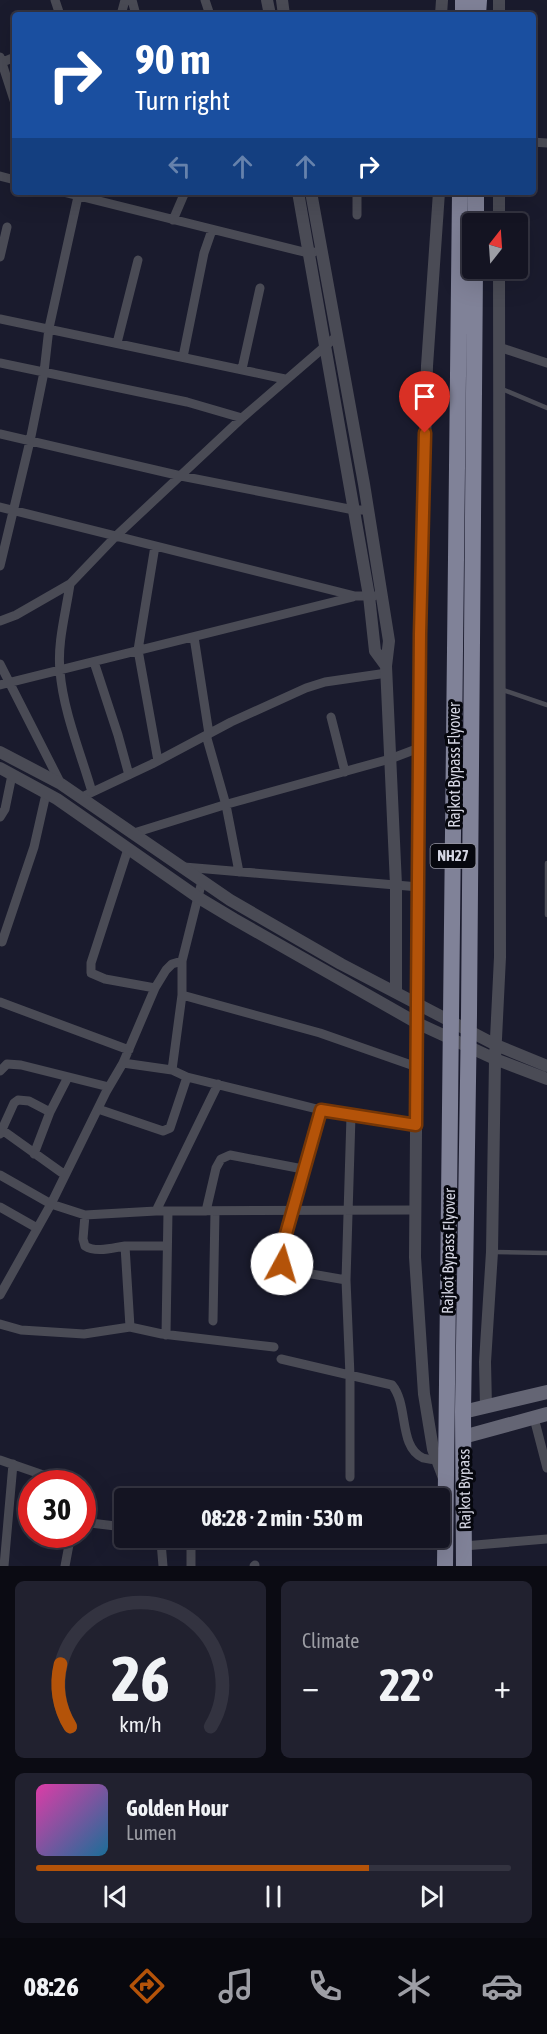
<!DOCTYPE html>
<meta charset="utf-8">
<style>
body{margin:0;font-family:"Asap Condensed",sans-serif;background:#21212f;color:#f1f3f6;height:100vh;display:flex;flex-direction:column;font-size:22px;white-space:nowrap}
*{box-sizing:border-box;margin:0}
p{font-size:20px;color:#9d9ea5}
.icon{flex:none;width:33px;height:33px;fill:none;stroke:currentColor;stroke-width:2;stroke-linecap:round;stroke-linejoin:round}
.map{position:relative;height:1566px;overflow:hidden}
.panel{display:flex;flex-direction:column;gap:15px;padding:15px;background:#0b0b13;flex:1}
.panel>*{flex:none}
.hud{position:absolute;left:12px;top:12px;width:524px;height:183px;border-radius:6px;box-shadow:0 6px 24px #0002,0 0 0 2px #333340;background:#1a4fa0;color:#fff;overflow:hidden}
.needle{width:39px;rotate:17deg}
.fabs{position:absolute;left:462px;top:213px;display:grid;gap:12px}
.fabs a{display:grid;place-items:center;width:66px;height:66px;border-radius:6px;background:#141422;box-shadow:0 6px 24px #0002,0 0 0 2px #333340;font-size:30px}
.speed{position:absolute;left:18px;top:1470px;display:flex;gap:12px;font-size:30px;font-weight:700;text-align:center}
.speed>*{display:grid;place-content:center;width:78px;height:78px;border-radius:50%;background:#141422;box-shadow:0 6px 24px #0002,0 0 0 2px #333340;line-height:1}
.speed .limit{border:9px solid #d22;background:#fff;color:#111}
.pin{position:absolute;display:grid;place-items:center;width:51px;height:51px;color:#fff;margin:-62px -26px;border-radius:50% 50% 50% 0;rotate:-45deg;box-shadow:0 0 6px #0007}
.pin .icon{rotate:45deg}
.me{position:absolute;width:66px;margin:-33px;rotate:6deg;stroke-linejoin:round;filter:drop-shadow(0 0 4px #0008)}
.turn{display:flex;align-items:center;gap:21px;height:126px;padding:0 24px;font-size:27px}
.turn .icon{width:78px;height:78px;stroke-width:2.5}
.turn b{display:block;font-size:42px;line-height:51px}
.lanes{display:flex;align-items:center;height:57px;padding:0 24px;background:#0003;justify-content:center;gap:30px;direction:ltr}
.lanes .off{opacity:.35}
.big{font-size:45px;font-weight:700;line-height:1.1}
.panel .card{flex:1;display:flex;flex-direction:column;justify-content:center;gap:9px;min-width:0;padding:0 21px;border-radius:9px;background:#21212f}
.panel .dial{align-items:center;gap:0}
.dial svg{height:156px;overflow:visible;fill:none;stroke:#333340;stroke-width:7;stroke-linecap:round;text-anchor:middle}
.dial text{fill:#f1f3f6;stroke:none}
.song{display:flex;align-items:center;gap:18px}
.cover{width:72px;height:72px;border-radius:9px;background:linear-gradient(135deg,hsl(320 70% 55%),hsl(200 70% 35%))}
.played{height:6px;border-radius:3px;background:linear-gradient(90deg,#b45309 70%,#333340 70%)}
.keys{display:flex;justify-content:space-around;direction:ltr}
.heat{display:flex;justify-content:space-between;align-items:center;font-size:33px;direction:ltr}
.panel .tiles{flex:1;display:grid;gap:15px;grid-template-columns:1fr 1fr}
.card:last-child{grid-column:span 2}
.trip{position:absolute;left:114px;top:1488px;width:336px;height:60px;border-radius:6px;background:#141422;box-shadow:0 6px 24px #0002,0 0 0 2px #333340;font-weight:700;line-height:60px;text-align:center}
.menu{display:flex;height:96px;justify-content:space-around;align-items:center;background:#08080e;color:#9d9ea5}
.menu .icon{width:42px;height:42px}
.menu .current{color:#b45309}
.menu b{font-size:27px;color:#f1f3f6}
.map>svg:first-child{display:block}
.lines{fill:none;stroke-linecap:round;stroke-linejoin:round}
.service{stroke:#4a4b55;stroke-width:4.5}
.minor{stroke:#4a4b55;stroke-width:9}
.tertiary{stroke:#4a4b55;stroke-width:12}
.secondary{stroke:#646574;stroke-width:14}
.trunk{stroke:#808298;stroke-width:16}
.route-casing{stroke:#753606;stroke-width:15}
.route{stroke:#b45309;stroke-width:10}
.labels{text-anchor:middle;stroke-width:6;stroke-linejoin:round;paint-order:stroke}
.shield{fill:#06070e;stroke:#9697a2;stroke-width:1.5}
.shield-label{font-size:15px;font-weight:bold;fill:#d4d5e2}
.street-label{font-size:16px;fill:#d4d5e2;stroke:#06070e}
</style>
<div class="map">
<svg width="547" height="1566" viewBox="0 0 547 1566">
<rect width="100%" height="100%" fill="#1a1b2d"/>
<g class="lines">
<path class="service" d="M502 389 547 408
M500 689 547 705
M547 863V915
M494 1252 547 1253"/>
<path class="minor" d="M55 0 60 15
M132 0 136 15
M205 0 210 15
M121 15 125 0
M0 57 15 103
M0 63 15 57
M532 142 547 143
M0 176 15 180
M63 192 308 253 314 252
M357 215V192
M173 220 185 192
M0 257 7 227
M0 319 285 379
M117 343 138 260
M499 347 547 363
M183 357 204 253 212 230
M0 363 187 402 242 418 337 336
M242 369 260 288
M0 434 181 476 354 510H368
M0 507 355 596H374
M155 546 138 650 158 761
M0 566 30 441 44 372 49 328 79 192
M70 584C66 612 57 643 60 671 63 711 81 754 92 792
M0 621 16 615 70 584 116 536 242 418
M194 637 209 734
M94 662 118 735 129 775
M0 664 61 784
M0 685 353 597
M331 717 345 772
M206 735 226 805 239 872
M82 797 152 764 231 722 306 688 325 682 387 673
M0 817 5 809 12 775
M134 833 224 805 390 759 419 748
M128 849 91 963V973L105 979 155 988
M184 867 419 887
M2 942 34 847 46 794
M182 995 320 1033 417 1067
M0 1002 129 1050
M123 1063 172 1070 187 1077 321 1110 416 1125
M172 1070 182 995V961L202 881
M0 1071 7 1064 21 1065 109 1087
M98 1109 163 1131 170 1128 187 1077
M321 1110 303 1169 280 1257 282 1264 289 1270 346 1280
M2 1130 65 1175
M0 1134 14 1103 18 1100 29 1101 50 1112
M34 1154 50 1112 68 1077
M0 1175 51 1204 85 1215 156 1211 218 1084
M0 1207 37 1228
M156 1211 415 1210
M206 1211 216 1168 221 1159 230 1155 303 1169
M85 1215 83 1239 85 1246C96 1253 112 1248 125 1246
M0 1295 51 1204 106 1092 123 1063 155 988 166 970 172 964 182 961
M213 1321 215 1211
M0 1324 21 1330 84 1334 130 1327 125 1246H167
M130 1327 162 1334 274 1347
M166 1335 168 1211
M281 1359 392 1385C409 1405 398 1447 423 1458 427 1459 433 1460 437 1460
M534 1418 547 1468
M0 1460 49 1477 58 1484
M350 1477V1376L346 1280 351 1116
M82 1522 124 1527
M158 1538 161 1542 163 1566
M191 1538V1566
M464 1546 547 1539
M4 1566 13 1464
M65 1566 71 1534
M254 1566 255 1565"/>
<path class="tertiary" d="M267 0 270 15
M282 0 284 15
M441 15 442 0
M499 15V0
M298 192 369 596 375 651 386 666
M311 192 364 484 389 641 386 666 396 885V992
M439 192 427 366 420 634 415 1257 424 1394 433 1449 444 1478
M499 192V224
M0 752 61 784 230 900 341 964 496 1045 547 1066
M0 768 57 799 199 898 234 919 417 1023 495 1059 547 1079
M486 1407 485 1362 492 1252 495 1059 500 957 499 268"/>
<path class="secondary" d="M463 1412 547 1392
M463 1437 547 1414"/>
<path class="trunk" d="M463 15V0
M478 15 479 0
M476 224V192
M445 1566 460 192
M464 1566 463 1412 469 1015 475 268"/>
</g>
<g class="lines">
<g class="route-casing">
<path id="route" d="M282 1264 280 1257 282 1248 321 1110 416 1125 420 634 425 433"/>
</g>
<use href="#route" class="route"/>
</g>
<g class="labels">
<rect class="shield" x="430.5" y="844" width="45" height="24" rx="4.5"/>
<g class="shield-label">
<text x="453" y="861">NH27</text>
</g>
<g class="street-label">
<text transform="translate(454 765) rotate(-90)" y="6">Rajkot Bypass Flyover</text>
<text transform="translate(448 1251) rotate(-89)" y="6">Rajkot Bypass Flyover</text>
<text transform="translate(464 1489) rotate(-91)" y="6">Rajkot Bypass</text>
</g>
</g>
</svg>
<div class="fabs">
<a><svg class="needle" viewBox="-14 -14 28 28"><path d="M0-13l5 13h-10z" fill="#e53935"/><path d="M0 13l5-13h-10z" fill="#9d9ea5"/></svg></a>
</div>
<div class="speed"><div class="limit">30</div></div>
<div class="pin" style="left:425px;top:433px;background:#d93025"><svg class="icon" aria-label="arrive" viewBox="0 0 24 24"><path d="M6 21V4h12l-3 4 3 4H6"/></svg></div>
<svg class="me" style="left:282px;top:1264px" viewBox="-20 -20 40 40"><circle r="19" fill="#fff"/><path d="M0-13L10 11 0 6-10 11z" fill="#b45309"/></svg>
<div class="trip">08:28 · 2 min · 530 m</div>
<div class="hud">
<div class="turn"><svg class="icon" aria-label="right" viewBox="0 0 24 24"><path d="M7 20v-9h11M14 6l5 5-5 5"/></svg><div><b>90 m</b>Turn right</div></div>
<div class="lanes"><svg class="icon off" aria-label="left" viewBox="0 0 24 24"><path d="M17 20v-9H6M10 6l-5 5 5 5"/></svg><svg class="icon off" aria-label="ahead" viewBox="0 0 24 24"><path d="M12 20V5M6 11l6-6 6 6"/></svg><svg class="icon off" aria-label="ahead" viewBox="0 0 24 24"><path d="M12 20V5M6 11l6-6 6 6"/></svg><svg class="icon" aria-label="right" viewBox="0 0 24 24"><path d="M7 20v-9h11M14 6l5 5-5 5"/></svg></div>
</div>
</div>
<section class="panel">
<div class="tiles">
<div class="card dial"><svg viewBox="0 0 100 80">
<path d="M14 69A42 42 0 1 1 86 69"/>
<path d="M14 69A42 42 0 0 1 9 37" stroke="#b45309"/>
<text x="50" y="56" font-size="32" font-weight="700">26</text>
<text x="50" y="72" font-size="11">km/h</text>
</svg></div>
<div class="card"><p>Climate</p>
<div class="heat"><a>−</a><b class="big">22°</b><a>+</a></div>
</div>
<div class="card">
<div class="song"><i class="cover"></i><div><b>Golden Hour</b><p>Lumen</p></div></div>
<div class="played"></div>
<div class="keys"><svg class="icon" aria-label="previous" viewBox="0 0 24 24"><path d="M18 5L8 12l10 7zM5 5v14"/></svg><svg class="icon" aria-label="pause" viewBox="0 0 24 24"><path d="M8 5v14M16 5v14"/></svg><svg class="icon" aria-label="next" viewBox="0 0 24 24"><path d="M6 5l10 7-10 7zM19 5v14"/></svg></div>
</div>
</div>
</section>
<nav class="menu">
<b>08:26</b>
<svg class="icon current" aria-label="directions" viewBox="0 0 24 24"><path d="M12 3l9 9-9 9-9-9zM9 14v-3h6M13 9l2 2-2 2"/></svg>
<svg class="icon" aria-label="music" viewBox="0 0 24 24"><path d="M9 18V5l10-2v13"/><circle cx="6" cy="18" r="3"/><circle cx="16" cy="16" r="3"/></svg>
<svg class="icon" aria-label="phone" viewBox="0 0 24 24"><path d="M5 4h4l2 5-3 2q2 4 5 5l2-3 5 2v4C11 20 4 13 5 4z"/></svg>
<svg class="icon" aria-label="climate" viewBox="0 0 24 24"><path d="M12 3v18M4 7l16 10M4 17L20 7"/></svg>
<svg class="icon" aria-label="car" viewBox="0 0 24 24"><path d="M5 17H2v-5l4-1 3-4h7l3 4 3 1v5h-3M9 17h6M6 11h13"/><circle cx="7" cy="17" r="2"/><circle cx="17" cy="17" r="2"/></svg>
</nav>
